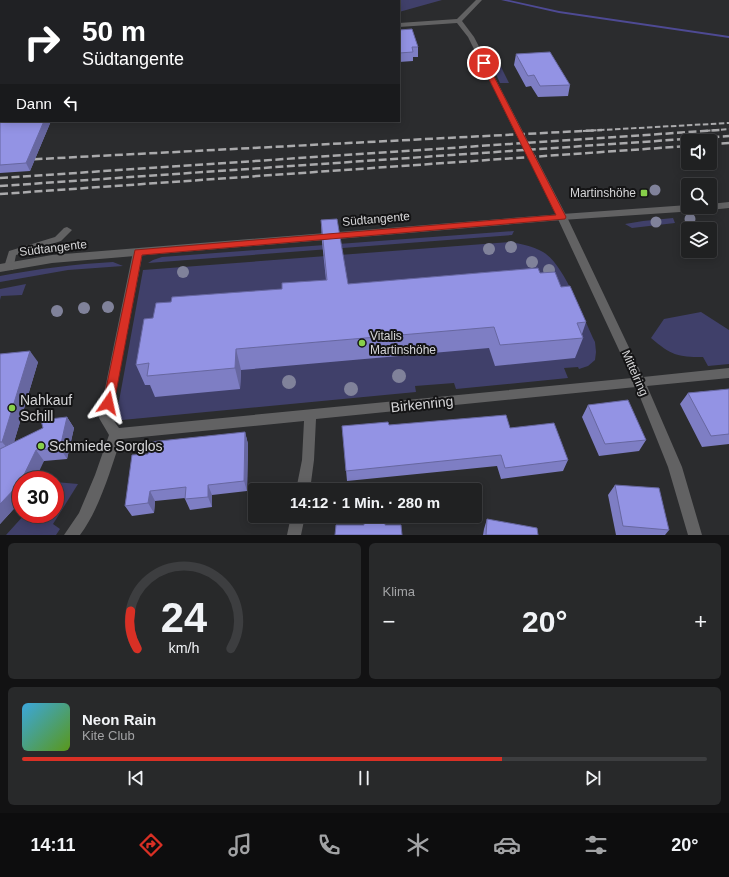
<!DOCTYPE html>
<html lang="de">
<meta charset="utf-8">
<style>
body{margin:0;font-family:Helvetica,sans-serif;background:#28292a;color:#f1f3f6;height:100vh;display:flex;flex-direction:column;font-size:15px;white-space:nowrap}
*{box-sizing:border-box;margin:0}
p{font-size:13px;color:#a2a3a5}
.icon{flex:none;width:22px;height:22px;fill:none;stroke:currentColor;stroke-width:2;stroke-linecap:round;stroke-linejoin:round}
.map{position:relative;height:535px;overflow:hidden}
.side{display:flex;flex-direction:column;gap:8px;padding:8px;background:#121213;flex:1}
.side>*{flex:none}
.hud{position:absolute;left:0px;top:0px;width:400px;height:122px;box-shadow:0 2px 10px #0003,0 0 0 1px #3d3e40;background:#202124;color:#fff;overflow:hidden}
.buttons{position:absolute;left:681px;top:134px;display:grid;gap:8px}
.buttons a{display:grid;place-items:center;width:36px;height:36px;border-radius:4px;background:#202122;box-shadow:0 2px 10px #0003,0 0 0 1px #3d3e40;font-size:20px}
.speed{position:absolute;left:12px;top:471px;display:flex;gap:8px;font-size:20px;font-weight:700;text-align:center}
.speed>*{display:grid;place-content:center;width:52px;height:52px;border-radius:50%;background:#202122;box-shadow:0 2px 10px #0003,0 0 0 1px #3d3e40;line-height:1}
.speed .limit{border:6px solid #d22;background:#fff;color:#111}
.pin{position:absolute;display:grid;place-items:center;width:34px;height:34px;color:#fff;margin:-17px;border:2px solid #fff;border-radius:50%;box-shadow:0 1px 4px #0007}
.me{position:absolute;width:44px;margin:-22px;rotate:11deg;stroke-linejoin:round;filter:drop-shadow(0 0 3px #0008)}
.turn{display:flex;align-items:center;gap:14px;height:84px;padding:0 16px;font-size:18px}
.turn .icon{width:52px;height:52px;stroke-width:2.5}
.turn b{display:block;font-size:28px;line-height:34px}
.then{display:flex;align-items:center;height:38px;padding:0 16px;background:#0003;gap:8px;font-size:15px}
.big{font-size:30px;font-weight:800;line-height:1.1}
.side .card{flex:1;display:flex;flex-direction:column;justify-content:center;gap:6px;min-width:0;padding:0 14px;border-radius:6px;background:#28292a}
.side .dial{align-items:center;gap:0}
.dial svg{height:104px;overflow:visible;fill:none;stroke:#3d3e40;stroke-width:7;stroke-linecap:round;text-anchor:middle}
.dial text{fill:#f1f3f6;stroke:none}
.song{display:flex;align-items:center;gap:12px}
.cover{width:48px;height:48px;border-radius:6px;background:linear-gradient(135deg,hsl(200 70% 55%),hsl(90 70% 35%))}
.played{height:4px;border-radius:2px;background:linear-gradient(90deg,#d93025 70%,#3d3e40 70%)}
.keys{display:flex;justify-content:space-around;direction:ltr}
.heat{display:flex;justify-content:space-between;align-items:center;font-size:22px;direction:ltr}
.side .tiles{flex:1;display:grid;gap:8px;grid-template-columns:1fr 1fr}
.card:last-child{grid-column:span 2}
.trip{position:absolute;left:248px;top:483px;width:234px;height:40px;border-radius:4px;background:#202122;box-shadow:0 2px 10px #0003,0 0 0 1px #3d3e40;font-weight:800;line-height:40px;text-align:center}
.menu{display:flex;height:64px;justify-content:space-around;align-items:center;background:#0d0d0e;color:#a2a3a5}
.menu .icon{width:28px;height:28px}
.menu .active{color:#d93025}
.menu b{font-size:18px;color:#f1f3f6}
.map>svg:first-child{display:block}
.green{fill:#40406a}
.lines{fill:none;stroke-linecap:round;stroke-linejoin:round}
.stream{fill:#4e4a94;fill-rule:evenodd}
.service{fill:#626263;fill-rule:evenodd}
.minor{fill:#626263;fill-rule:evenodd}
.tertiary{fill:#626263;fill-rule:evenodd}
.rail-far1{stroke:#aaaaac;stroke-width:2;stroke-dasharray:5.5 2.5;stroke-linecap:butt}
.rail{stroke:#aaaaac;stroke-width:2.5;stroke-dasharray:8 3.5;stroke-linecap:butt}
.tree{fill:#80829a}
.wall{fill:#7e7ec4}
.shaded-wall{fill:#6767a0}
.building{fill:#9393e4;stroke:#6767a0}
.route{fill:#d93025;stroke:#8d1f18}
.poi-dot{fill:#87cf4a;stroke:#141415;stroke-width:1.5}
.labels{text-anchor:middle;stroke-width:4;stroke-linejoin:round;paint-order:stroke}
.poi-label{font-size:12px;fill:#d5d5d7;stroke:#141415;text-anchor:end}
.street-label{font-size:12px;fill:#d5d5d7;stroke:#141415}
.near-poi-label{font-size:14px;fill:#d5d5d7;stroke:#141415;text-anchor:start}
.near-street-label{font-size:14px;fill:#d5d5d7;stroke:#141415}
</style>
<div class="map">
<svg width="729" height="535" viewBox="0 0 729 535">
<rect width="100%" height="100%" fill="#2b2c2e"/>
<path class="green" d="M185 0H442L399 12V1Z
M489 50 493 51 509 83H500L495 72 498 67Z
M673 218 675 223 632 228 625 224 643 221Z
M514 231 512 235 148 263 153 260 162 257Z
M510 242C521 244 533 246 543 252 565 265 583 318 595 342L596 352 595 360 588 366 579 369 578 367 564 368 568 378 456 389 454 383 415 386 416 392 122 420 117 412 143 270Z
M113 262 123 266 68 270 0 282V276C37 269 75 264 113 262Z
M26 284 22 295 1 296 0 300V289Z
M701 312 729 330V364L708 366 703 357C677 357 671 355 651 338L664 319Z
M55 482 78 484 53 524 60 529 56 535H6L25 514H55Z"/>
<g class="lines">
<path class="stream" d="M501 0H509L559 11 729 36V38L559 13Z"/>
<path class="service" d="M67 227 72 230 61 241 16 255 13 270H5L4 267 9 251 55 237 64 228Z"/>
<path class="minor" d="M476 0H482L462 21 474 37 567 217 643 377 729 368V378L647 386 682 467 702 535H688L668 467 636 387 316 419 314 460 310 490H296L302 460 304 421 121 439C110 471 100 508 80 535H64L79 513 95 475 109 435 99 418 133 252 138 249 143 252 111 417 119 428 632 378 557 217 468 37 457 23 399 27V23L457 19Z
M291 516H305L301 535H287Z"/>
<path class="tertiary" d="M729 202V208L710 210 562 220 52 263 0 272V264L52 255 562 214 688 205V207H710V204Z"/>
<path class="rail-far1" d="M583 131 729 123
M705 131 729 129"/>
<path class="rail" d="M710 144 729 143
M0 161 602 130
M0 178 720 130
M0 186 729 136
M0 194 688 146"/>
</g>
<g class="tree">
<circle cx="655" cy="190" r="5.5"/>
<circle cx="690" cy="219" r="5.5"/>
<circle cx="656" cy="222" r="5.5"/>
<circle cx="511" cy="247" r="6"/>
<circle cx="489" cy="249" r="6"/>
<circle cx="532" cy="262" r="6"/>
<circle cx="549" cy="270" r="6"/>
<circle cx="183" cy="272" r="6"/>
<circle cx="108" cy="307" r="6"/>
<circle cx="84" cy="308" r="6"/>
<circle cx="57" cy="311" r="6"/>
<circle cx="399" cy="376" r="7"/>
<circle cx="289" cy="382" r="7"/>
<circle cx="351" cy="389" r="7"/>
</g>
<path class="wall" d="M0 0 1 1V121H51L30 171 0 173Z
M399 30 418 47V57H413V61L399 62Z
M516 54 570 85 568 96 538 97 531 86 526 87 514 65Z
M321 220 348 284 540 273 561 287 586 322 582 334 583 338 575 358 495 366 489 348 241 370 240 389 155 397 150 385H145L136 365 153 318 171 302 282 289 326 280 322 242Z
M0 354 38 362 14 442 67 417 74 428 67 459 44 461 21 480V501L0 524Z
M729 389V444L702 447 680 404 688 393Z
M588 405 646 440 639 451 599 456 582 417Z
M389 425 510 428 568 460 563 471 501 479 497 466 347 481 342 426Z
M245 432 248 444 247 491 212 495V507L190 510 185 499V498L155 501 154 513 132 516 125 506 148 454Z
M615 485 669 530 665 535H616L608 495Z
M487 519 538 535H483L484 529Z"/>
<path class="shaded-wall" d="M13 0H21L20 1H13Z
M1 107V121L0 124V109Z
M44 121H51L30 171 26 163Z
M236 349 241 370 240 389 235 368Z
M30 351 38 362 11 452 2 442Z
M67 417 74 428 67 459 60 448Z
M245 432 248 444 247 491 244 481Z
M36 450 44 461 35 480H21Z
M21 480V501L0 524V504Z
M208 485 212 495V507L208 497Z
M150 491 155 501 154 513 148 503Z"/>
<path class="building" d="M0 0H13V1H1V107L0 109Z
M60 0H154V1H41Z
M412 29 418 47H412L413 52 399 53V30Z
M550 52 570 85 540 86 534 75 528 76 516 54Z
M0 116H1V121H44L26 163 0 165Z
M337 219 348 284 538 268 540 273 555 272 561 287 570 286 586 322 577 323 583 338 500 345 494 327 236 349 235 368 147 376 149 363 136 365 144 319 153 318 156 303 171 302 172 297 282 289V283L327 280 321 220Z
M30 351 2 442H0V354Z
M729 389V434L711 436 688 393Z
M628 400 646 440 605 444 588 405Z
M506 415 510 428 554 423 568 460 505 468 501 455 346 471 342 426 388 422 389 425Z
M67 417 60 448 36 450 20 483 0 504V449L43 428 41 420Z
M245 432 244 481 208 485V497L185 499 186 487 150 491 148 503 125 506 132 455 148 454 150 442Z
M615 485 659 488 669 530 623 526Z
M487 519 537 528 538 535H486Z
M364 521H385V525H401L402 535H335L336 525H364Z"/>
<path class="route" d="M482 61 487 63 566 217 565 219 142 255 114 403 112 406 108 407 104 406 103 403 135 250 556 215 481 63Z"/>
<g class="poi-dot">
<rect x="640" y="189" width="8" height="8" rx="2"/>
<circle cx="362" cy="343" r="4"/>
<circle cx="12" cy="408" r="4"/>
<circle cx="41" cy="446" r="4"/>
</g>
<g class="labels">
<g class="poi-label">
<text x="636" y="197">Martinshöhe</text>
<text x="370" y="340" text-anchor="start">Vitalis<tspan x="370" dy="14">Martinshöhe</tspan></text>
</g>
<g class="street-label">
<text transform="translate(376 219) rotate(-5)" y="4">Südtangente</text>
<text transform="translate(53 248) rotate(-7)" y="4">Südtangente</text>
<text transform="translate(635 373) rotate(66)" y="4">Mittelring</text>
</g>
<g class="near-poi-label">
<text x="20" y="405">Nahkauf<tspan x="20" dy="16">Schill</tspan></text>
<text x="49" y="451">Schmiede Sorglos</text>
</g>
<g class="near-street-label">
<text transform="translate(422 404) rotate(-6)" y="5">Birkenring</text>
</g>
</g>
</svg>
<div class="buttons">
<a><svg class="icon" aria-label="sound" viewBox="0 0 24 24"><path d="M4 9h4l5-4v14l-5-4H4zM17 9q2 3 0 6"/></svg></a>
<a><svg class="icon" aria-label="search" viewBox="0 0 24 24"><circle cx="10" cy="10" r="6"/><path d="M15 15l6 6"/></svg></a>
<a><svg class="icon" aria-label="layers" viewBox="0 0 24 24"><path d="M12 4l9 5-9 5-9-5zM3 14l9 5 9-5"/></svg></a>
</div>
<div class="speed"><div class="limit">30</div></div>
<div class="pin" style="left:484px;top:63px;background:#d93025"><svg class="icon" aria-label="arrive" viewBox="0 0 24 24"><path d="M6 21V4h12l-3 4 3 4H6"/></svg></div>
<svg class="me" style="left:108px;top:403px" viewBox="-20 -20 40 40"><path d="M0-17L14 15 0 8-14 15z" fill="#d93025" stroke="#fff" stroke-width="4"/></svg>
<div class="trip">14:12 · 1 Min. · 280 m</div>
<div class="hud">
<div class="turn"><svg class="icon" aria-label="right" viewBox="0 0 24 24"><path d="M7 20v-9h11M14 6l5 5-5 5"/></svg><div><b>50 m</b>Südtangente</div></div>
<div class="then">Dann<svg class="icon" aria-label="left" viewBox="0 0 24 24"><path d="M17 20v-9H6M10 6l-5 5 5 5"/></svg></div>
</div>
</div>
<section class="side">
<div class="tiles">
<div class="card dial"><svg viewBox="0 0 100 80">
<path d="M14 69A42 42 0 1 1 86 69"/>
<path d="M14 69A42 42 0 0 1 9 40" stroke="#d93025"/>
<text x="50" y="56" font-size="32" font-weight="700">24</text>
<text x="50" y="72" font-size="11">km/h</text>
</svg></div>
<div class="card"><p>Klima</p>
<div class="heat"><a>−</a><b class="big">20°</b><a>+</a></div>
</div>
<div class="card">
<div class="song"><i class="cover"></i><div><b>Neon Rain</b><p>Kite Club</p></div></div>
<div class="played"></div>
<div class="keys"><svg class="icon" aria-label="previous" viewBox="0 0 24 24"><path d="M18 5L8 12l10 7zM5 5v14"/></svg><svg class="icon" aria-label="pause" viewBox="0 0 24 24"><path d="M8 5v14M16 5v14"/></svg><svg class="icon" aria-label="next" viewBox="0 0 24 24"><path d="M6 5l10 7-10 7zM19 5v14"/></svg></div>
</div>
</div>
</section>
<nav class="menu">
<b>14:11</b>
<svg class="icon active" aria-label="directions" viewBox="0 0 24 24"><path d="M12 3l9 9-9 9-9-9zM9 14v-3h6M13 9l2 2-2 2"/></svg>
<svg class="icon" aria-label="music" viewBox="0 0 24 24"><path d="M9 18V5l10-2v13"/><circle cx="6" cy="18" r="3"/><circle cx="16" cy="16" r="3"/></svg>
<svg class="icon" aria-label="phone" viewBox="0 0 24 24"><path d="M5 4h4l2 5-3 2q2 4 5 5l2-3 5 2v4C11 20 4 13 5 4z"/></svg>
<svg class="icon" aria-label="climate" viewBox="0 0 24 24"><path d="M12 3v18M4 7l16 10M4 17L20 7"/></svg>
<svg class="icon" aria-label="car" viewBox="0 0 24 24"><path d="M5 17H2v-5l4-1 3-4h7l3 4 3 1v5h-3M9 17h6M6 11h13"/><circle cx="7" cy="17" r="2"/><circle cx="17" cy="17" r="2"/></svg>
<svg class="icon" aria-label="filters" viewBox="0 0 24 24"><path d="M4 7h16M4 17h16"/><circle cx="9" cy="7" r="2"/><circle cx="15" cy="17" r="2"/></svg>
<b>20°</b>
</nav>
